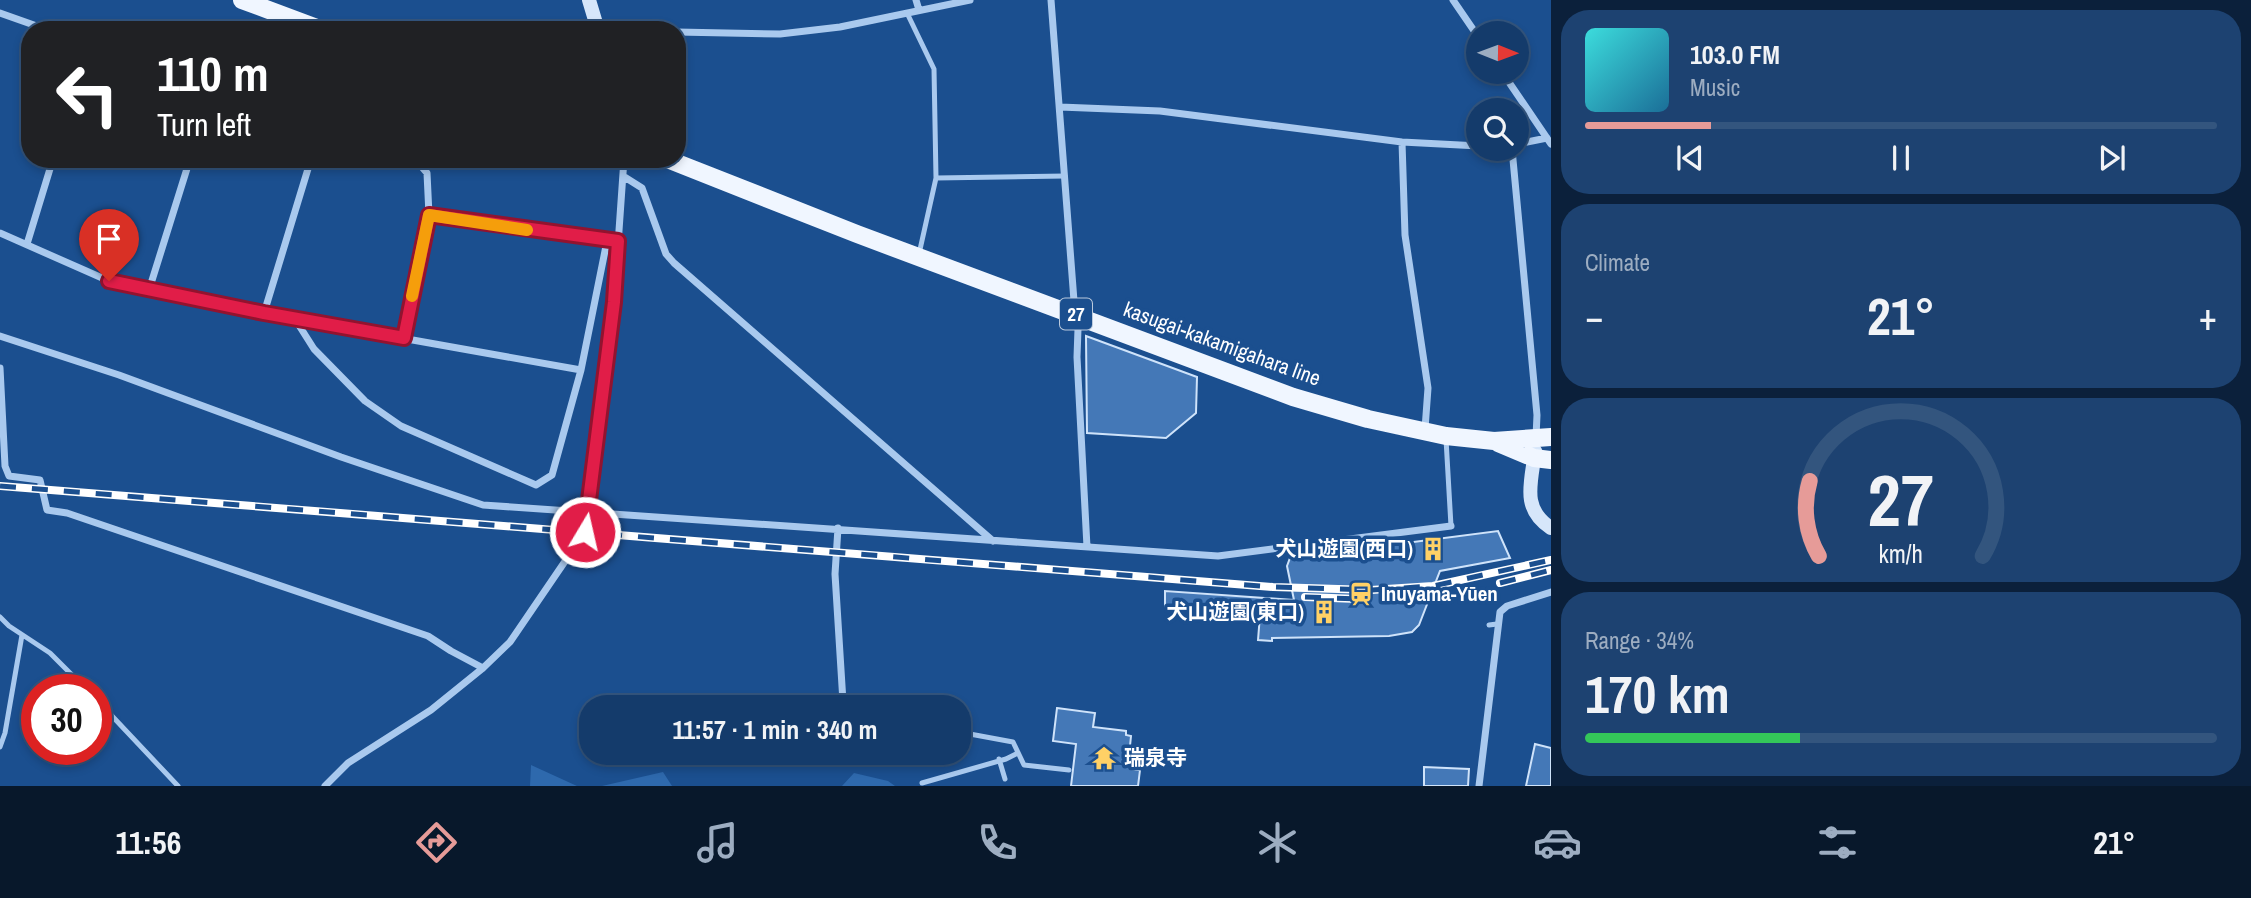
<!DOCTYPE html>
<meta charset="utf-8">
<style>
body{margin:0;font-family:"Archivo Narrow","Noto Sans JP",sans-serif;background:#1d4271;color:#f1f3f6;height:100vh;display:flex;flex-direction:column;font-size:26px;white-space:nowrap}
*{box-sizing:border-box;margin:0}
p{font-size:23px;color:#9dadc1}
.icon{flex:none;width:38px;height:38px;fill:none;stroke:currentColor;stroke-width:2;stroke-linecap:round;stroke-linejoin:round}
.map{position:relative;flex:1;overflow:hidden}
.drawer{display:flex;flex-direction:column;gap:10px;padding:10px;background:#0b203b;width:700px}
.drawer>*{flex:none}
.guide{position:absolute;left:21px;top:21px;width:665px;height:147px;border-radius:28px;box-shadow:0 4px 10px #0003,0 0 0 2px #33557e;background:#202124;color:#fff;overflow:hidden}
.needle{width:46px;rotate:91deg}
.fabs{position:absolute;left:1466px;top:21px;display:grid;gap:14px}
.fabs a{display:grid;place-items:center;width:63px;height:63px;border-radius:50%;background:#143b6b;box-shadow:0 4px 10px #0003,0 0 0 2px #33557e;font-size:35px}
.speed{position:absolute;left:21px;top:674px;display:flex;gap:14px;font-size:35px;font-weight:700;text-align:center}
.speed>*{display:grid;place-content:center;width:91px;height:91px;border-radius:50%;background:#143b6b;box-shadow:0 4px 10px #0003,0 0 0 2px #33557e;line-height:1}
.speed .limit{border:10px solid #d22;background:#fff;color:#111}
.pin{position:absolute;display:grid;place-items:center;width:60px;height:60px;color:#fff;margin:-72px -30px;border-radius:50% 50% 50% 0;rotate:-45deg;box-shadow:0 0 7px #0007}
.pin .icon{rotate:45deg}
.me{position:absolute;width:77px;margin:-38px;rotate:9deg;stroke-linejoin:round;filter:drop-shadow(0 0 5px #0008)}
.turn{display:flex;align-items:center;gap:24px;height:147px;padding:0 21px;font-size:32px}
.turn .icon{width:91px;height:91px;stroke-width:2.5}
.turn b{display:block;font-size:49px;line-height:60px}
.big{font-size:52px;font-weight:700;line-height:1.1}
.drawer .tile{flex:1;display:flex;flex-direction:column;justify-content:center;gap:10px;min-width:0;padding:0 24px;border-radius:28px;background:#1d4271}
.drawer .dial{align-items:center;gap:0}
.dial svg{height:182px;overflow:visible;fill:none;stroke:#33557e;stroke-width:7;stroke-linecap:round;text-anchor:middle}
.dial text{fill:#f1f3f6;stroke:none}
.song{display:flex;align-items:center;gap:21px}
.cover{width:84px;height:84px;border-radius:10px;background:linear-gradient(135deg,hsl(180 70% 55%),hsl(200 70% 35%))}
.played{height:7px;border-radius:4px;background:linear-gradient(90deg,#e69b98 20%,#33557e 20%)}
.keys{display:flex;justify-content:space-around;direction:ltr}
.heat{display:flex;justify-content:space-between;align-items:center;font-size:38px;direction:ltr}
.charge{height:10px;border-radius:5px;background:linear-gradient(90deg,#34c759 34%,#33557e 0)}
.trip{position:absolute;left:579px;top:695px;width:392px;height:70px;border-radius:28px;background:#143b6b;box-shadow:0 4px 10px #0003,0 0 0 2px #33557e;font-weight:700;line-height:70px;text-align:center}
.tab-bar{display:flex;height:112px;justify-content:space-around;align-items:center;background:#08182b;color:#9dadc1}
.tab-bar .icon{width:49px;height:49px}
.tab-bar .current{color:#e69b98}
.tab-bar b{font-size:32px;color:#f1f3f6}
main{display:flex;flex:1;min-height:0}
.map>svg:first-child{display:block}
.green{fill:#2e69ad}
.building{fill:#4478b7;stroke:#cfe3fa;stroke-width:2}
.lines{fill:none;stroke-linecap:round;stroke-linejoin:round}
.lane{stroke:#a9c9ee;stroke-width:5}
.street{stroke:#a9c9ee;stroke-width:7}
.secondary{stroke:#d6e6fa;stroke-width:14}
.primary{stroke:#f0f6ff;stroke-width:18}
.rail-casing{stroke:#fff;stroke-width:8}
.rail{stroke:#1b4f8f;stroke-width:5;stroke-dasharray:16;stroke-linecap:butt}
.route-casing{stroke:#92132f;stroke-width:18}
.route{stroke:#e11d48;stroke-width:12}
.slow{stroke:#f59e0b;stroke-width:12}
.labels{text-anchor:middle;stroke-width:7;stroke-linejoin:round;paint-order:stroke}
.shield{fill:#1b4f8f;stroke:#bbcadd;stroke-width:2}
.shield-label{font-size:19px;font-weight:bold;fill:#fff}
.street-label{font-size:21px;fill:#fff;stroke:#1b4f8f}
.poi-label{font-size:21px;font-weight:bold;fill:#fff;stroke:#1b4f8f;text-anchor:end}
</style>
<main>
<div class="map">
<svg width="1551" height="786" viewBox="0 0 1551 786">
<rect width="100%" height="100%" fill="#1b4f8f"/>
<path class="green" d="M531 765 577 786H530Z
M663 772 672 786H602Z
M854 773 888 781 895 786H842Z"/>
<path class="building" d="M1086 336 1197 377 1196 413 1166 438 1087 433Z
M1498 531 1510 558 1440 571 1419 625 1412 632 1389 636 1272 638V641L1258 640 1260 615 1165 607V591L1294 600 1287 566 1290 558Z
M1057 708 1095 713 1093 727 1126 731V735L1131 736 1130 746H1134L1131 769 1140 770 1138 786H1071L1076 744 1053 741Z
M1535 744 1551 748V786H1526Z
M1424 767 1469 769 1468 786H1424Z"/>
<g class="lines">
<path class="lane" d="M907 13 934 69 936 178 919 254
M936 178 1065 176
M1446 439 1451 526
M0 617 9 626 50 653 87 690
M1489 625 1497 624
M96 699 178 786
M959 732 1013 742 1024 765 1069 770
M0 747 5 733 22 635
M999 759 1005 779
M922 783 1006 759 1018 753"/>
<path class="street" d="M916 0 919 10
M1051 0 1075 314 1078 329 1077 357 1087 547
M1453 0 1479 38
M0 13 48 30
M677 32 780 34 840 27 970 0
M1502 72 1551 144
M1060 107 1160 111 1402 142 1479 146
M1402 142 1405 235 1428 388 1425 429
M1517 144 1547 138
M1512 149 1537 415 1536 437
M415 159 427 173 429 215 607 241
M623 176 642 188 666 254 674 263 993 541
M0 233 109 281 295 319 581 370
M27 244 53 159
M149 290 190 159
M264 313 311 159
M295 319 314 349 365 401 401 426 536 485 552 475 581 370 607 241H618
M0 336 119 375 341 457 483 505 1218 556 1451 526
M404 338 429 215
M0 368 5 466 9 476 40 480 47 510 67 513 428 636 451 651 483 668
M838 528 835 574 843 702
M325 786 348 763 431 710 483 668 510 642 585 532 614 302 624 159
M1479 786 1500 612 1507 606 1551 592"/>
<path class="secondary" d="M589 0 598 30
M1535 451C1532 481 1520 508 1551 528"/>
<path class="primary" d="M242 0 322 30
M667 159 857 234 1293 397 1368 419 1446 436 1494 441 1551 437
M1498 443 1534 458 1551 460"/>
<g class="rail-casing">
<path id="rail" d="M0 486 1273 587 1371 590 1433 586 1551 560
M1500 583 1551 570
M1305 597 1358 599"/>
</g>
<use href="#rail" class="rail"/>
</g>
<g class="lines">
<g class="route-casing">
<path id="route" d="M109 281 264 313 404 338 429 215 618 241 614 302 585 532"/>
</g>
<use href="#route" class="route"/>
<path class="slow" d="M412 296 429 215 527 230"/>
</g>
<defs>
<g id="building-bare" transform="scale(1.89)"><path d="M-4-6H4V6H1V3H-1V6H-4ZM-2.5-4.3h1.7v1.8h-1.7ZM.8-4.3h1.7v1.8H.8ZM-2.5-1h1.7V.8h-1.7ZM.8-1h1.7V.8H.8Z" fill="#ffd166" stroke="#1b4f8f" stroke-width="2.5" paint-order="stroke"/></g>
<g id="station-bare" transform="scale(1.89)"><path d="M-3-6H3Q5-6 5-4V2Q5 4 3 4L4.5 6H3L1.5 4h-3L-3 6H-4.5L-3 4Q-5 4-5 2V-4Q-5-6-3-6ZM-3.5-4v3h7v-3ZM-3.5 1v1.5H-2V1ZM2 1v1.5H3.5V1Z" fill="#ffd166" stroke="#1b4f8f" stroke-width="2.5" paint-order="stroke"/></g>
<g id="temple-bare" transform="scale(1.89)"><path d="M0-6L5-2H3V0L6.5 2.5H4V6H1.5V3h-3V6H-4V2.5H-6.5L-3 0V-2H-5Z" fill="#ffd166" stroke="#1b4f8f" stroke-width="2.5" paint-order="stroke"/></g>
</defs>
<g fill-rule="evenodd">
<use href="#building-bare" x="1433" y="549"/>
<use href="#station-bare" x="1361" y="594"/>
<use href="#building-bare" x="1324" y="612"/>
<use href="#temple-bare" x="1104" y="758"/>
</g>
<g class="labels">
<rect class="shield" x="1060" y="298.5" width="32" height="31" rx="5"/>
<g class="shield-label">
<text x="1076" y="321">27</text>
</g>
<g class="street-label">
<text transform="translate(1222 344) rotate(20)" y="7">kasugai-kakamigahara line</text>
</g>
<g class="poi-label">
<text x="1413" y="556">犬山遊園(西口)</text>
<text x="1381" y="601" text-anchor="start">Inuyama-Yūen</text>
<text x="1304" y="619">犬山遊園(東口)</text>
<text x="1124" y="765" text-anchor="start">瑞泉寺</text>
</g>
</g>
</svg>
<div class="fabs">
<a><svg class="needle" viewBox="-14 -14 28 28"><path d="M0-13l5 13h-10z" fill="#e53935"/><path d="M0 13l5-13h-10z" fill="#9dadc1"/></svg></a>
<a><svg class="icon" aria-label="search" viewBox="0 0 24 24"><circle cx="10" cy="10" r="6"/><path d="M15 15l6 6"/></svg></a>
</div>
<div class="speed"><div class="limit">30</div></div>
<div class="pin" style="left:109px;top:281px;background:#d93025"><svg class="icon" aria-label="arrive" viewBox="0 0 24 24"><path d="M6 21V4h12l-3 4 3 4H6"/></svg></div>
<svg class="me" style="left:585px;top:532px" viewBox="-20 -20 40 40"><circle r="17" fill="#e11d48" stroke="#fff" stroke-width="3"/><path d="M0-11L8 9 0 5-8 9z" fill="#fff"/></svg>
<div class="trip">11:57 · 1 min · 340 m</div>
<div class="guide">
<div class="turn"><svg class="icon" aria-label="left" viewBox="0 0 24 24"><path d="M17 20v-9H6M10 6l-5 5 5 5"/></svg><div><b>110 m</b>Turn left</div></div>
</div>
</div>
<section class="drawer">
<div class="tile">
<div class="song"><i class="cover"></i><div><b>103.0 FM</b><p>Music</p></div></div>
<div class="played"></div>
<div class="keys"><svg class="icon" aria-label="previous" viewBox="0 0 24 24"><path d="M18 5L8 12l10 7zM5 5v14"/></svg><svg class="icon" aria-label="pause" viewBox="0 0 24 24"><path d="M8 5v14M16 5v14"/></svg><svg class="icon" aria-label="next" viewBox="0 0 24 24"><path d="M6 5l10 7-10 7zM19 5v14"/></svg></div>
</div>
<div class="tile"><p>Climate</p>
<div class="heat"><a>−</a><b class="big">21°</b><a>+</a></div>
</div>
<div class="tile dial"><svg viewBox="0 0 100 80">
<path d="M14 69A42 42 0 1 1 86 69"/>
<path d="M14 69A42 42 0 0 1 10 36" stroke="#e69b98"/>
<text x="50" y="56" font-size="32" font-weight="700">27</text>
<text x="50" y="72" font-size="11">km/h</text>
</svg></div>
<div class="tile"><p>Range · 34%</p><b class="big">170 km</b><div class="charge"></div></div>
</section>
</main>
<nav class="tab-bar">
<b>11:56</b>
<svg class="icon current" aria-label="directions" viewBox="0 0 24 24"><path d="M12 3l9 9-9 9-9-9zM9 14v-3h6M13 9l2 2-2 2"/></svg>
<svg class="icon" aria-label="music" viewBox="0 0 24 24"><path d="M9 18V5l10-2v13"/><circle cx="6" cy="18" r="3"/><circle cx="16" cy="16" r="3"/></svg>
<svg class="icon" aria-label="phone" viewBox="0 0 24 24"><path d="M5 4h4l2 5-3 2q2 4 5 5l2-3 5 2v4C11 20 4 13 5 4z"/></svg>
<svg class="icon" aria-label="climate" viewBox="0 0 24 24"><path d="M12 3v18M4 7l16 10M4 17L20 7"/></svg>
<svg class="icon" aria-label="car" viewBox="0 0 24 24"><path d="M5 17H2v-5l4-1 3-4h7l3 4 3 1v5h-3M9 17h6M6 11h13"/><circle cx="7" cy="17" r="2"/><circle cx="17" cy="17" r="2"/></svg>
<svg class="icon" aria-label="filters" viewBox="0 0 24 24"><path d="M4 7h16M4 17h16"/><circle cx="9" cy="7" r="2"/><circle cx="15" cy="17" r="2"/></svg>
<b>21°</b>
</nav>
